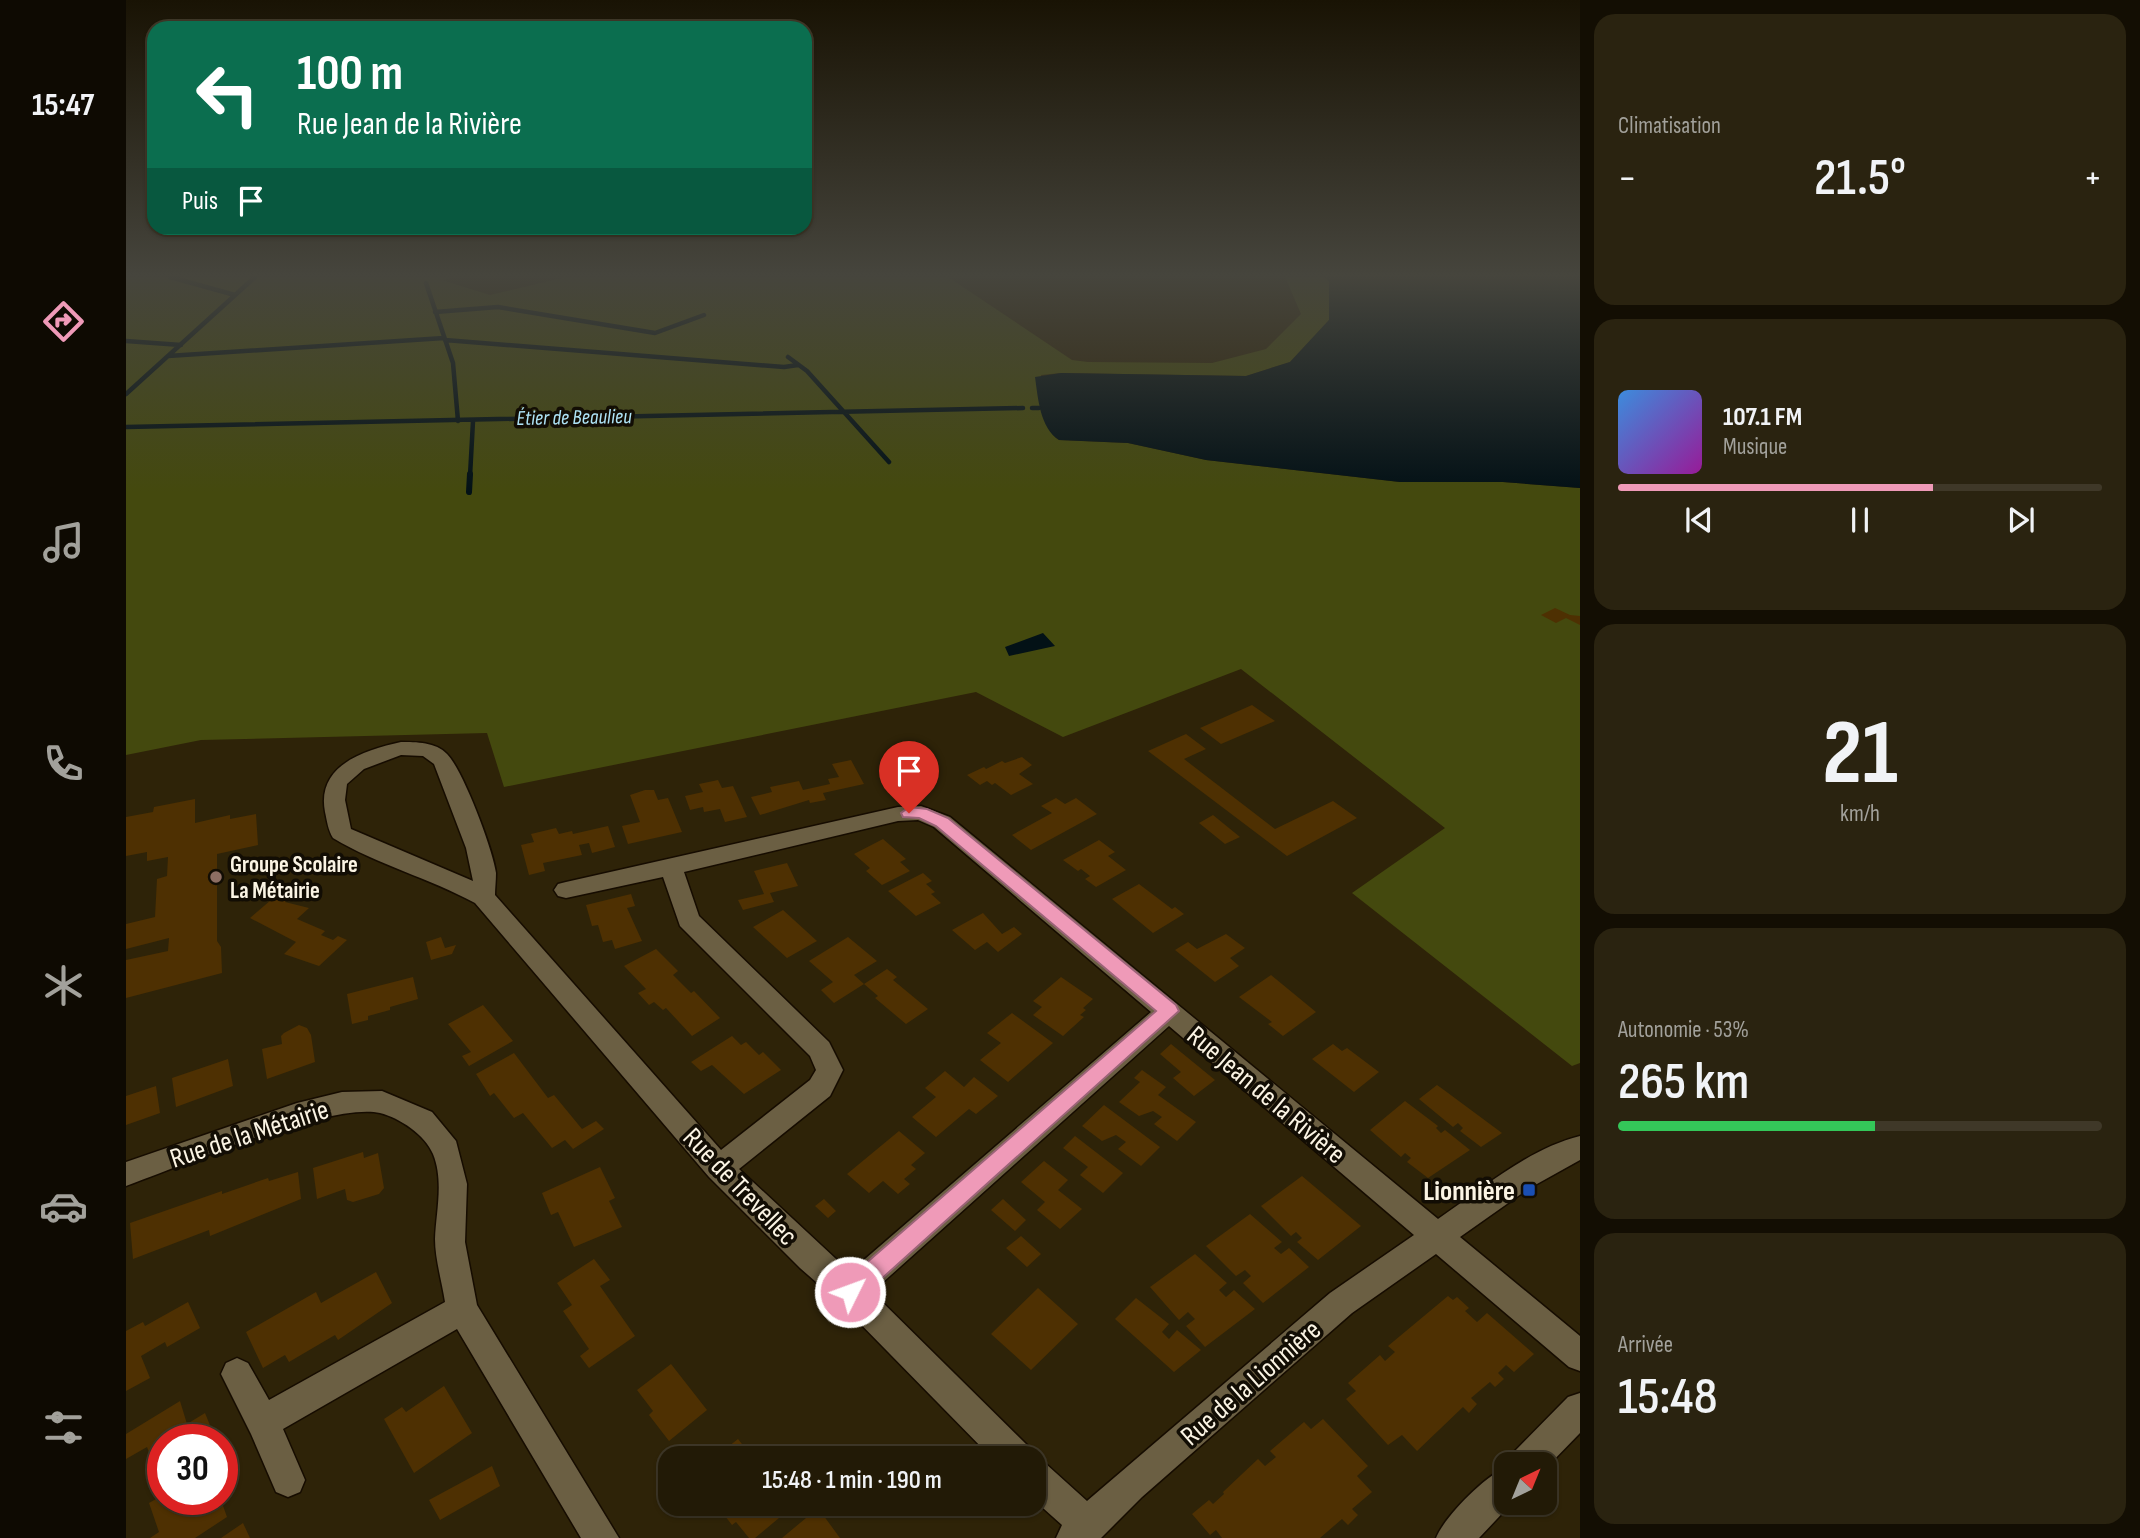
<!DOCTYPE html>
<html lang="fr">
<meta charset="utf-8">
<style>
body{margin:0;font-family:"Sofia Sans Condensed",sans-serif;background:#2a2310;color:#f1f3f6;height:100vh;display:flex;flex-direction:column;font-size:26px;white-space:nowrap}
*{box-sizing:border-box;margin:0}
p{font-size:23px;color:#a2a19b}
.icon{flex:none;width:38px;height:38px;fill:none;stroke:currentColor;stroke-width:2;stroke-linecap:round;stroke-linejoin:round}
.map{position:relative;flex:1;overflow:hidden}
.drawer{display:flex;flex-direction:column;gap:14px;padding:14px;background:#130e03;width:560px}
.drawer>*{flex:none}
.hud{position:absolute;left:21px;top:21px;width:665px;height:214px;border-radius:21px;box-shadow:0 2px 5px #0004,0 0 0 2px #3f3828;background:#0b6e4f;color:#fff;overflow:hidden}
.needle{width:46px;rotate:43deg}
.fabs{position:absolute;left:1368px;top:1452px;display:grid;gap:14px}
.fabs a{display:grid;place-items:center;width:63px;height:63px;border-radius:14px;background:#221a06;box-shadow:0 2px 5px #0004,0 0 0 2px #3f3828;font-size:35px}
.speed{position:absolute;left:21px;top:1424px;display:flex;gap:14px;font-size:35px;font-weight:700;text-align:center}
.speed>*{display:grid;place-content:center;width:91px;height:91px;border-radius:50%;background:#221a06;box-shadow:0 2px 5px #0004,0 0 0 2px #3f3828;line-height:1}
.speed .limit{border:10px solid #d22;background:#fff;color:#111}
.pin{position:absolute;display:grid;place-items:center;width:60px;height:60px;color:#fff;margin:-72px -30px;border-radius:50% 50% 50% 0;rotate:-45deg;box-shadow:0 0 7px #0007}
.pin .icon{rotate:45deg}
.me{position:absolute;width:77px;margin:-38px;rotate:48deg;stroke-linejoin:round;filter:drop-shadow(0 0 5px #0008)}
.turn{display:flex;align-items:center;gap:24px;height:147px;padding:0 35px;font-size:32px}
.turn .icon{width:91px;height:91px;stroke-width:2.5}
.turn b{display:block;font-size:49px;line-height:60px}
.then{display:flex;align-items:center;height:66px;padding:0 35px;background:#0003;gap:14px;font-size:26px}
.big{font-size:52px;font-weight:600;line-height:1.1}
.drawer .tile{flex:1;display:flex;flex-direction:column;justify-content:center;gap:10px;min-width:0;padding:0 24px;border-radius:21px;background:#2a2310}
.drawer .dial{align-items:center;gap:0}
.dial b{font-size:91px;line-height:1}
.song{display:flex;align-items:center;gap:21px}
.cover{width:84px;height:84px;border-radius:10px;background:linear-gradient(135deg,hsl(210 70% 55%),hsl(300 70% 35%))}
.played{height:7px;border-radius:4px;background:linear-gradient(90deg,#ef9ab8 65%,#3f3828 65%)}
.keys{display:flex;justify-content:space-around;direction:ltr}
.heat{display:flex;justify-content:space-between;align-items:center;font-size:38px;direction:ltr}
.charge{height:10px;border-radius:5px;background:linear-gradient(90deg,#34c759 53%,#3f3828 0)}
.trip{position:absolute;left:532px;top:1446px;width:388px;height:70px;border-radius:21px;background:#221a06;box-shadow:0 2px 5px #0004,0 0 0 2px #3f3828;font-weight:600;line-height:70px;text-align:center}
main{display:flex;flex:1;min-height:0}
.tab-bar{display:flex;flex-direction:column;width:126px;justify-content:space-around;align-items:center;background:#0e0a02;color:#a2a19b}
.tab-bar .icon{width:49px;height:49px}
.tab-bar .selected{color:#ef9ab8}
.tab-bar b{font-size:32px;color:#f1f3f6}
.map>svg:first-child{display:block}
.green{fill:#44490e}
.water{fill:#031116}
.lines{fill:none;stroke-linecap:round;stroke-linejoin:round}
.stream-far1{stroke:#031116;stroke-width:4.5}
.stream{stroke:#031116;stroke-width:6}
.building{fill:#4e3002}
.minor-casing{stroke:#160c00;stroke-width:3}
.minor{fill:#6b5f43;fill-rule:evenodd}
.route{fill:#ef9ab8;stroke:#9b6478;stroke-width:2}
.education-dot{fill:#8d6e63;stroke:#120d04;stroke-width:2.5}
.transit-dot{fill:#1a4fb4;stroke:#120d04;stroke-width:2.5}
.labels{text-anchor:middle;stroke-width:7;stroke-linejoin:round;paint-order:stroke}
.far-water-label{font-size:21px;font-style:italic;fill:#afe4f7;stroke:#120d04}
.poi-label{font-size:23px;font-weight:bold;fill:#fbf4e4;stroke:#120d04;text-anchor:start}
.near-street-label{font-size:28px;fill:#fbf4e4;stroke:#120d04}
.near-poi-label{font-size:28px;font-weight:bold;fill:#fbf4e4;stroke:#120d04;text-anchor:end}
</style>
<main>
<nav class="tab-bar">
<b>15:47</b>
<svg class="icon selected" aria-label="directions" viewBox="0 0 24 24"><path d="M12 3l9 9-9 9-9-9zM9 14v-3h6M13 9l2 2-2 2"/></svg>
<svg class="icon" aria-label="music" viewBox="0 0 24 24"><path d="M9 18V5l10-2v13"/><circle cx="6" cy="18" r="3"/><circle cx="16" cy="16" r="3"/></svg>
<svg class="icon" aria-label="phone" viewBox="0 0 24 24"><path d="M5 4h4l2 5-3 2q2 4 5 5l2-3 5 2v4C11 20 4 13 5 4z"/></svg>
<svg class="icon" aria-label="climate" viewBox="0 0 24 24"><path d="M12 3v18M4 7l16 10M4 17L20 7"/></svg>
<svg class="icon" aria-label="car" viewBox="0 0 24 24"><path d="M5 17H2v-5l4-1 3-4h7l3 4 3 1v5h-3M9 17h6M6 11h13"/><circle cx="7" cy="17" r="2"/><circle cx="17" cy="17" r="2"/></svg>
<svg class="icon" aria-label="filters" viewBox="0 0 24 24"><path d="M4 7h16M4 17h16"/><circle cx="9" cy="7" r="2"/><circle cx="15" cy="17" r="2"/></svg>
</nav>
<div class="map">
<svg width="1454" height="1538" viewBox="0 0 1454 1538">
<rect width="100%" height="100%" fill="#2e2308"/>
<path class="green" d="M0 277H331L316 280 364 295 440 277H822L946 360 962 362 1086 363 1140 349 1175 314 1159 277H1198L1203 281V320L1164 362 1120 376 935 373 915 375C918 395 915 429 933 440L1002 443 1080 460 1274 482H1377L1454 488V1063L1446 1066 1226 893 1319 828 1115 669 937 737 850 692 378 787 361 733 75 740 0 755Z"/>
<path class="water" d="M1198 277H1454V488L1377 482H1274L1080 460 1002 443 933 440C914 428 912 398 909 377L935 373 1120 376 1164 362 1203 320V281Z
M917 633 929 646 883 656 879 647Z"/>
<g class="lines">
<path class="stream-far1" d="M44 277 109 295
M300 283 327 363 332 421
M309 312 372 307 529 333 578 315
M319 340 658 367 672 365
M0 341 55 345
M42 356 318 338
M662 357 681 371 763 462
M0 394 129 277
M906 408H913
M0 427 897 408
M344 476 347 421"/>
<path class="stream" d="M343 492 344 474"/>
</g>
<path class="building" d="M1429 608 1444 615 1454 616V625L1440 618 1430 623 1415 615Z
M1126 705 1149 721 1095 744 1074 728Z
M1060 734 1080 749 1058 759 1149 829 1207 801 1231 818 1161 856 1022 751Z
M896 757 906 765 893 774 907 784 885 795 869 783 866 785 861 781 854 785 841 775 858 767 860 769 876 761 879 763Z
M725 760 738 784 697 793 700 800 684 803 683 800 634 815 625 797 646 792 644 787 673 781 677 790 704 784 702 779 713 777 706 764Z
M592 780 596 788 607 786 621 817 599 822 594 809 578 812 577 807 564 810 559 796 577 792 573 784Z
M519 790H528L532 800 542 798 556 832 502 844 496 826 514 822 504 795Z
M930 798 939 804 950 798 971 814 905 850 886 835 926 813 915 806Z
M69 799V823L104 815V819L130 814 132 845 91 854V941L95 947 96 973 0 998V960L42 951 43 938 0 949V924L29 917 31 879 41 876 42 857 21 861V852L0 856V817L27 812 28 807Z
M1087 815 1114 837 1099 844 1073 823Z
M482 826 489 847 466 853 463 843 453 845 456 855 417 863 419 871 403 875 395 845 408 842 405 834 430 828 433 834 446 831 447 834Z
M757 839 780 859 774 862 784 871 756 885 740 871 744 868 728 854Z
M973 840 989 852 982 856 1000 870 970 887 959 879 964 876 955 869 952 871 937 860Z
M661 863 672 886 644 893 648 902 617 910 612 900 638 894 628 871Z
M797 873 806 881 800 884 809 892 805 894 815 903 790 916 762 891Z
M1013 884 1046 909 1049 907 1058 914 1027 933 986 899Z
M152 894 162 898 159 902 183 908 171 919 199 931 195 935 207 940 212 936 221 940 193 966 158 954 170 942 124 918Z
M505 894 509 906 501 908 516 941 489 949 486 940 477 942 472 925 466 926 460 905Z
M657 910 691 941 661 958 627 927Z
M857 913 876 934 888 927 896 934 872 952 861 942 849 950 826 930Z
M1100 934 1119 948 1104 958 1113 966 1089 982 1049 950 1062 942 1071 949Z
M315 937 319 948 330 945 326 954 305 960 300 942Z
M722 937 751 961 728 975 738 984 708 1003 695 990 707 982 683 961Z
M530 949 552 971 547 975 565 993 568 991 594 1018 566 1036 540 1008 537 1010 528 1002 523 1005 512 993 520 989 498 966Z
M761 969 771 977 767 980 802 1009 780 1024 749 998 752 996 738 984Z
M1145 975 1190 1012 1157 1036 1142 1024 1146 1022 1113 997Z
M287 977 292 999 264 1007V1010L242 1016V1020L226 1024 221 994Z
M935 977 967 999 957 1008 960 1010 954 1015 958 1017 937 1036 907 1015 916 1007 907 1001Z
M357 1005 387 1041 343 1066 336 1056 345 1052 322 1024Z
M886 1013 927 1043 882 1082 854 1060 875 1043 861 1033Z
M173 1025 181 1028 185 1035 189 1062 141 1079 136 1049 156 1044 155 1036 158 1033Z
M606 1036 615 1045 620 1042 633 1055 637 1052 655 1070 618 1094 586 1065 575 1071 565 1062Z
M1045 1044 1089 1080 1068 1096 1047 1078 1055 1072 1034 1054Z
M1207 1044 1216 1051 1221 1048 1253 1072 1228 1092 1186 1059Z
M388 1053 422 1098 428 1095 456 1129 470 1121 478 1129 447 1149 439 1140 426 1148 397 1113 388 1118 368 1093 364 1096 350 1074Z
M102 1059 107 1086 50 1107 46 1078Z
M1016 1070 1040 1087 1032 1095 1070 1122 1051 1141 1028 1124 1036 1117 1027 1111 1013 1116 993 1102 1014 1082 1008 1078Z
M819 1071 838 1087 848 1077 872 1096 850 1114 843 1109 810 1137 786 1117 810 1097 799 1088Z
M1311 1085 1318 1090 1376 1133 1355 1147 1334 1131 1337 1128 1332 1123 1327 1127 1293 1099Z
M30 1086 34 1113 0 1125V1096Z
M1279 1101 1312 1126 1310 1128 1315 1133 1319 1130 1344 1150 1302 1178 1281 1162 1285 1158 1279 1153 1275 1157 1244 1130Z
M978 1105 1034 1147 1015 1166 992 1149 1000 1142 990 1135 976 1141 956 1126Z
M773 1131 799 1153 785 1165 790 1169 778 1179 784 1184 772 1194 757 1181 743 1193 721 1174Z
M949 1136 997 1173 977 1193 954 1175 962 1167 937 1148Z
M237 1152 238 1158 252 1153 258 1188 253 1194 227 1202 221 1200 219 1189 191 1199 187 1168Z
M918 1161 942 1180 932 1190 956 1209 934 1229 911 1210 919 1202 895 1182Z
M474 1167 489 1198 483 1201 496 1227 448 1247 432 1212 425 1215 416 1193Z
M172 1172 175 1199 84 1236 83 1230 7 1259 4 1223 96 1191V1194L142 1178 143 1181Z
M1176 1176 1235 1226 1192 1260 1171 1242 1176 1238 1170 1232 1165 1236 1135 1206Z
M698 1199 710 1211 702 1218 689 1206Z
M877 1199 900 1220 889 1231 865 1210Z
M1124 1214 1156 1242 1148 1248 1155 1254 1163 1248 1183 1267 1137 1303 1117 1283 1125 1276 1119 1270 1110 1276 1080 1246Z
M895 1236 915 1254 901 1267 880 1248Z
M1069 1254 1101 1283 1093 1290 1100 1297 1108 1290 1129 1309 1079 1347 1060 1326 1069 1319 1062 1312 1053 1320 1024 1287Z
M468 1259 484 1280 474 1286 509 1336 463 1368 454 1356 463 1349 437 1311 446 1305 431 1283Z
M250 1272 266 1303 212 1340 209 1335 163 1362 159 1355 137 1368 120 1332 190 1292 195 1303Z
M912 1288 952 1324 905 1370 865 1334Z
M1322 1296 1327 1300 1331 1297 1343 1308 1339 1311 1351 1322 1361 1313 1408 1354 1388 1372 1380 1365 1372 1373 1378 1379 1369 1387 1364 1382 1345 1398 1351 1404 1343 1413 1337 1407 1291 1451 1276 1435 1262 1445 1220 1399 1230 1391 1222 1383 1254 1355 1259 1361 1269 1352 1262 1346Z
M1010 1298 1043 1324 1036 1332 1043 1339 1051 1330 1075 1350 1048 1372 989 1319Z
M62 1302 74 1328 41 1347 39 1342 15 1356 24 1378 0 1391V1331L17 1322 19 1326Z
M545 1364 581 1410 543 1441 523 1415 527 1411 511 1390Z
M318 1386 346 1433 288 1473 258 1419 276 1407 280 1412Z
M54 1401 61 1424 79 1413 90 1440H37V1465L29 1469 21 1447 0 1459V1434Z
M1197 1419 1242 1466 1231 1476 1246 1492 1226 1509 1232 1515 1222 1525 1216 1519 1194 1538H1096L1090 1530 1084 1535 1066 1514 1083 1500 1087 1504 1098 1494 1097 1492 1132 1459 1139 1466 1150 1457 1144 1451 1178 1422 1185 1429Z
M612 1439 627 1458H588Z
M768 1445 779 1458H753Z
M366 1466 374 1486 314 1520 303 1500Z
M37 1495V1500H95L101 1517 69 1538H24L33 1532 23 1503Z
M589 1503H671L629 1538H623L610 1522 606 1525Z
M692 1508 714 1538H656Z
M117 1523 124 1538H95Z"/>
<g class="lines">
<g class="minor-casing">
<path id="minor" d="M275 742C290 742 310 742 321 754 337 770 367 850 370 873 370 881 369 888 369 895L595 1150 684 1080 690 1070 684 1056 554 926 537 877 440 898 432 896 428 890 432 884 440 882 772 807 795 806 824 817 1312 1219C1356 1189 1402 1149 1454 1136V1160L1402 1189 1334 1237 1454 1336V1371L1443 1367 1310 1254 1226 1313 1016 1497 975 1538H930L936 1525 908 1500V1459L920 1464 961 1501 1204 1293 1288 1235 1043 1026 746 1292 902 1446 907 1458H866L713 1302 674 1268 583 1177 349 903C303 878 252 865 207 838 202 830 201 821 199 812 190 765 239 750 275 742ZM275 755 297 756 308 764 340 848 347 881 225 829 219 800 221 784 238 769ZM792 820 808 827 1025 1012 724 1272 613 1169 704 1096 717 1070 703 1042 573 916 558 872 772 821Z
M256 1091 306 1112 330 1141 341 1184 339 1242 351 1305 493 1538H455L331 1329 157 1429 179 1480 174 1492 162 1497 150 1492 125 1434 95 1374 100 1363 111 1358 122 1363 143 1400 319 1302C316 1282 309 1259 309 1239 310 1212 318 1181 307 1154 299 1135 274 1118 254 1113 204 1102 53 1167 0 1186V1162L171 1103 216 1092Z
M1454 1393V1433L1419 1469V1465H1382L1387 1453 1442 1397Z
M1381 1467V1503H1386L1353 1538H1310C1319 1516 1359 1476 1381 1467Z"/>
</g>
<use href="#minor" class="minor"/>
</g>
<linearGradient id="sky" x2="0" y2="1"><stop stop-color="#191304"/><stop offset="0.56" stop-color="#46453d"/><stop offset="1" stop-color="#46453d" stop-opacity="0"/></linearGradient>
<rect width="1454" height="492" fill="url(#sky)"/>
<path class="route" d="M783 807 801 809 822 818 1050 1005 1053 1011 732 1300 724 1303 716 1300 712 1292 716 1284 1030 1011 810 826 793 818 777 817 775 813Z"/>
<circle class="education-dot" cx="90" cy="877" r="7"/>
<rect class="transit-dot" x="1396" y="1183" width="14" height="14" rx="3.5"/>
<g class="labels">
<g class="far-water-label">
<text transform="translate(448 417) rotate(-1)" y="7">Étier de Beaulieu</text>
</g>
<g class="poi-label">
<text x="104" y="872">Groupe Scolaire<tspan x="104" dy="26">La Métairie</tspan></text>
</g>
<g class="near-street-label">
<text transform="translate(1141 1094) rotate(40)" y="10">Rue Jean de la Rivière</text>
<text transform="translate(123 1133) rotate(-18)" y="10">Rue de la Métairie</text>
<text transform="translate(615 1186) rotate(46)" y="10">Rue de Trevellec</text>
<text transform="translate(1124 1382) rotate(-41)" y="10">Rue de la Lionnière</text>
</g>
<g class="near-poi-label">
<text x="1389" y="1200">Lionnière</text>
</g>
</g>
</svg>
<div class="fabs">
<a><svg class="needle" viewBox="-14 -14 28 28"><path d="M0-13l5 13h-10z" fill="#e53935"/><path d="M0 13l5-13h-10z" fill="#a2a19b"/></svg></a>
</div>
<div class="speed"><div class="limit">30</div></div>
<div class="pin" style="left:783px;top:813px;background:#d93025"><svg class="icon" aria-label="arrive" viewBox="0 0 24 24"><path d="M6 21V4h12l-3 4 3 4H6"/></svg></div>
<svg class="me" style="left:724px;top:1292px" viewBox="-20 -20 40 40"><circle r="17" fill="#ef9ab8" stroke="#fff" stroke-width="3"/><path d="M0-11L8 9 0 5-8 9z" fill="#fff"/></svg>
<div class="trip">15:48 · 1 min · 190 m</div>
<div class="hud">
<div class="turn"><svg class="icon" aria-label="left" viewBox="0 0 24 24"><path d="M17 20v-9H6M10 6l-5 5 5 5"/></svg><div><b>100 m</b>Rue Jean de la Rivière</div></div>
<div class="then">Puis<svg class="icon" aria-label="arrive" viewBox="0 0 24 24"><path d="M6 21V4h12l-3 4 3 4H6"/></svg></div>
</div>
</div>
<section class="drawer">
<div class="tile"><p>Climatisation</p>
<div class="heat"><a>−</a><b class="big">21.5°</b><a>+</a></div>
</div>
<div class="tile">
<div class="song"><i class="cover"></i><div><b>107.1 FM</b><p>Musique</p></div></div>
<div class="played"></div>
<div class="keys"><svg class="icon" aria-label="previous" viewBox="0 0 24 24"><path d="M18 5L8 12l10 7zM5 5v14"/></svg><svg class="icon" aria-label="pause" viewBox="0 0 24 24"><path d="M8 5v14M16 5v14"/></svg><svg class="icon" aria-label="next" viewBox="0 0 24 24"><path d="M6 5l10 7-10 7zM19 5v14"/></svg></div>
</div>
<div class="tile dial"><b>21</b><p>km/h</p></div>
<div class="tile"><p>Autonomie · 53%</p><b class="big">265 km</b><div class="charge"></div></div>
<div class="tile"><p>Arrivée</p><b class="big">15:48</b></div>
</section>
</main>
